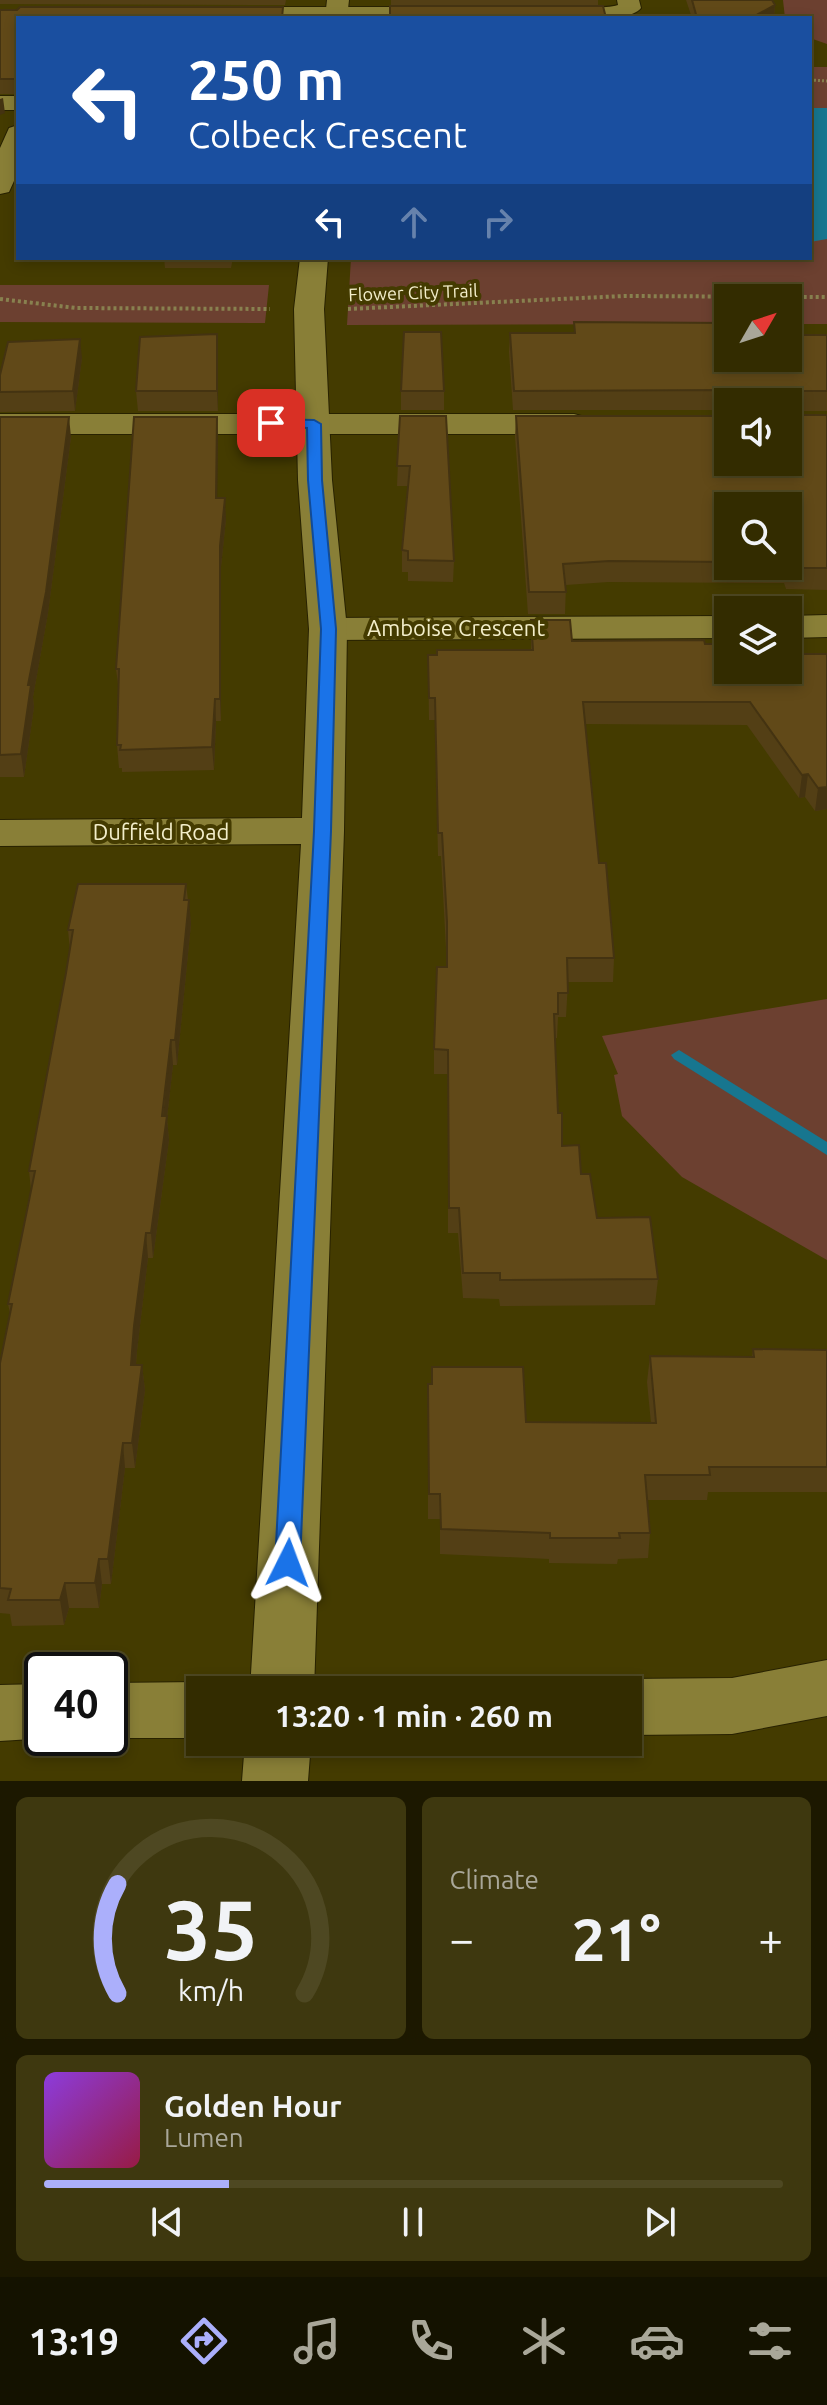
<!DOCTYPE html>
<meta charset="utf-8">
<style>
body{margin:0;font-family:Ubuntu,sans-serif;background:#3e380f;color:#f1f3f6;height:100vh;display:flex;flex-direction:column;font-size:30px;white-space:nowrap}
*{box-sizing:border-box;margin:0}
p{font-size:26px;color:#a9a799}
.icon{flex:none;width:44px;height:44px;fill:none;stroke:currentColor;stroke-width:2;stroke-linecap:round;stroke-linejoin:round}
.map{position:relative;height:1781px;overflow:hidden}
.details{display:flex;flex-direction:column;gap:16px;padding:16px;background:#1c1800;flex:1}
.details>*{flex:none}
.hud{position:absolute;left:16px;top:16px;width:796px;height:244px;border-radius:0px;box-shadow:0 4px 12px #0003,0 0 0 2px #4e4822;background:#1a4fa0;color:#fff;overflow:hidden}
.needle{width:52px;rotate:51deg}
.tools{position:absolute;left:714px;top:284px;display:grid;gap:16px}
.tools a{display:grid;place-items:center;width:88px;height:88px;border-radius:0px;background:#332c00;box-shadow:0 4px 12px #0003,0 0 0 2px #4e4822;font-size:40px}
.speed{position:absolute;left:24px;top:1652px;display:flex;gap:16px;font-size:40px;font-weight:700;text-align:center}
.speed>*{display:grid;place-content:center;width:104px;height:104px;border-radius:50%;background:#332c00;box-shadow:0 4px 12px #0003,0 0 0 2px #4e4822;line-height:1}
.speed .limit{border:4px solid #111;border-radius:12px;background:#fff;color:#111}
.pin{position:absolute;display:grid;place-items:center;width:68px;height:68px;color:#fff;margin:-34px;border-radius:16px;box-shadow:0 4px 12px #0006}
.me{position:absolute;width:88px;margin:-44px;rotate:3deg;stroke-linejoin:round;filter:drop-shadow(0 0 6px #0008)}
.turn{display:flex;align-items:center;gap:28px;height:168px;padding:0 40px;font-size:36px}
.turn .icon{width:104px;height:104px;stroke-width:2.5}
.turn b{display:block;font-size:56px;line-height:68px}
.lanes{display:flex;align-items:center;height:76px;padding:0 40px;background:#0003;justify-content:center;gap:40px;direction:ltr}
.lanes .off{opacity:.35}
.big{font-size:60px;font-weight:700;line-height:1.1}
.details .tile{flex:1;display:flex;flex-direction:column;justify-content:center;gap:12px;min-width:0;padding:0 28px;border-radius:12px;background:#3e380f}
.details .dial{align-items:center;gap:0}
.dial svg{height:208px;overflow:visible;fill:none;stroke:#4e4822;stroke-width:7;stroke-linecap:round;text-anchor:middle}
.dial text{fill:#f1f3f6;stroke:none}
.song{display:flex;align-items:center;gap:24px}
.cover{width:96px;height:96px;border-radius:12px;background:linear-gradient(135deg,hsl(270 70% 55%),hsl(340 70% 35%))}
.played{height:8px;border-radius:4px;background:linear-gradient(90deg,#abaffb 25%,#4e4822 25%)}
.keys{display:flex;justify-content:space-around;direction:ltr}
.heat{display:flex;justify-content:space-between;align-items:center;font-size:44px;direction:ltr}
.details .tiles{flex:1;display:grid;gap:16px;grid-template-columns:1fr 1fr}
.tile:last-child{grid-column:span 2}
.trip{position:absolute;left:186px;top:1676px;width:456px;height:80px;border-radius:0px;background:#332c00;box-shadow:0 4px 12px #0003,0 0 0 2px #4e4822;font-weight:700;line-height:80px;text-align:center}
.dock{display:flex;height:128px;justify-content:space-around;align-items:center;background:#141200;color:#a9a799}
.dock .icon{width:56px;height:56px}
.dock .current{color:#abaffb}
.dock b{font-size:36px;color:#f1f3f6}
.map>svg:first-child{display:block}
.green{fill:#6c4030}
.water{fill:#17768f}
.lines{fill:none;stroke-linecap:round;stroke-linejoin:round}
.stream{fill:#17768f;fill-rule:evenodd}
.minor-casing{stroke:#282200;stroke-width:2}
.tertiary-casing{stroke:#282200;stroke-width:2}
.path-far1{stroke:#88814f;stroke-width:3;stroke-dasharray:2 2;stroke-linecap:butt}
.path{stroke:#88814f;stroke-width:4;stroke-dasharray:3 3;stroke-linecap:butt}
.minor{fill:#897f37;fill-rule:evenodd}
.tertiary{fill:#897f37;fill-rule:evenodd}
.wall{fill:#533f15;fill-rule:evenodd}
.shaded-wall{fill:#431}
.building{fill:#614918;stroke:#431;stroke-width:2}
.route{fill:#1a73e8;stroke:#114b97;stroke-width:2}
.labels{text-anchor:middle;stroke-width:8;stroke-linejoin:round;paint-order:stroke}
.far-street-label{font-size:18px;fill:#f3eeca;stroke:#443b00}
.street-label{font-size:22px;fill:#f3eeca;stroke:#443b00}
</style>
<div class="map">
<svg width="827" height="1781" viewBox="0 0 827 1781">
<rect width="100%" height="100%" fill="#443b00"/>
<path class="green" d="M783 0H827V44L810 38V18H785Z
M810 67H827V324H788V298H728V324L347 325 351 258H810Z
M0 285H269L265 323 0 322Z
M827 999V1260L682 1177 622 1116 614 1075 618 1074 602 1036Z"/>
<path class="water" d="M810 108H827V239L810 242Z"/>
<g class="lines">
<path class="stream" d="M679 1050 827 1142V1155L674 1059 671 1055Z"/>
<g class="minor-casing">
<path id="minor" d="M617 0H639L641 8C627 25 560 18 537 18L535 15C547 1 597 12 618 5Z
M222 7H450L461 14 458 18H214L211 14 214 9Z
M0 96H18V110H0Z
M18 125V172L9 192 0 194V148L9 128Z
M0 414H574L585 417 590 424 585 431 574 434H0Z
M827 615V637L788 638V616Z
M728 616V638L328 640 315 637 309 629 315 621 328 618Z
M827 1660V1716L732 1734 628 1735V1690H604L628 1679 732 1678Z
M200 1682 223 1690H200V1738H107H110V1683Z
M42 1684V1738H48L0 1741V1685Z"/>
</g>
<g class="tertiary-casing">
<path id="tertiary" d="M327 0H349L347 18H325Z
M300 258H328L324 309 332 480 347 629 344 831 314 1690H250L301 844 0 846V820L302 818 309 629 298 480 294 309Z
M245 1742H311L308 1781H242Z"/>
</g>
<path class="path-far1" d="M810 80 827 81"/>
<path class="path" d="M0 299 76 308 270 309
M348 309 624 296 827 297"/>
<use href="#minor" class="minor"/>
<use href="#tertiary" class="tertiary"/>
</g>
<path class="wall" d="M0 0H286L285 5 0 4Z
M391 0H598V6L391 5Z
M686 0H772L775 5 774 18H692Z
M0 10 18 18V94H0Z
M164 258H233L231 268H165Z
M574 322 799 335H827V411H788V402H728V410H513L509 352 510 333H574Z
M217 334 218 411H138L136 391Z
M82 358 75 411 0 412V375Z
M401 391H444V410H401Z
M827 415V590L786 589 784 583 608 582 566 585 565 614H528L515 436 516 416ZM728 506H788V566H728Z
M400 416 454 561 453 582 408 581V572H402V550L408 486H397Z
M0 417 71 437 48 613 33 697 34 707 24 777H0Z
M217 417V498L226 519 221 567V721H216L214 770 122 772V768H119L117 745 119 691 116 669Z
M531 620 572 641 705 644 715 649 728 670 827 654V809L815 811 805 797 799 798 747 725 585 724 599 863 614 958 613 982H568L566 1017H558L557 1038H555L558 1113 562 1146 581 1174 597 1218 658 1279 655 1305 500 1306 499 1299 463 1298 458 1233H448V1074H434V1049L447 967 441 856H438L435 720H429L428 655 531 650Z
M186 884 191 924 177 1065H173L167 1118 169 1140 153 1258H148L137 1351 136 1365H142L145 1390 135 1468H125L111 1584H102L99 1608H69L64 1625 12 1626 10 1614 0 1613V1363L10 1313 8 1304 31 1190 29 1171 70 950 68 930Z
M753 1349 827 1350V1492H708L707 1500H647L650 1533 648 1558 618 1559 617 1564 549 1563V1559L440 1554V1519H428V1384H432V1367L526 1422 651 1423 647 1382 650 1356 752 1357Z"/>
<path class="shaded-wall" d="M775 5 774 18H751Z
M3 98 5 113 0 115V99Z
M217 334 218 353V411L217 391Z
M80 339 82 358 75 411 73 391Z
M69 417 71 437 48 613 33 697 34 707 24 777 21 754 28 685Z
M217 417 218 437 217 519 216 498Z
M225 498 226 519 221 567V721L220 699V546Z
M215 699 216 721 214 770 212 747Z
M808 774 805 797 799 798 802 775Z
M827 787V809L815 811 818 788Z
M189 900 191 924 177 1065 175 1040Z
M171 1040 173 1065 167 1118 169 1140 153 1258 151 1233Z
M146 1233 148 1258 137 1351 134 1390 131 1365 134 1326Z
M142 1365 145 1390 135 1468 132 1443Z
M123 1443 125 1468 111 1584 108 1559Z
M99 1559 102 1584 99 1608 95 1583Z
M65 1583 69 1608 64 1625 60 1600Z"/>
<path class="building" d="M692 0H772L775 5 751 18H697Z
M390 6H603L606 18H390Z
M20 7H283L282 18H18V79H0V10H17Z
M574 322 728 323V358H788V323H795L799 335H827V391H788V402H733V393L730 390 514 391 510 333H575Z
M404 332H441L444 391H401Z
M217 334V391H136L140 337Z
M80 339 73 391 0 392V375L8 342Z
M788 415H827V568H788V506H728V562L609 561 563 564 566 592H529L516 416H728V462H788Z
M400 416H446L454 561 408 560V551L402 550 410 466H397Z
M0 417H69L46 592 28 685H31L21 754 0 755Z
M134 417H217L216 498H225L220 546V699H215L212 747 120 750 121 745H117L119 669H116Z
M531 620H570L572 641 704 640 705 644H714L715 649H728V670H788V654H827V787L818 788 808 774 802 775 750 702H583L599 863H606L614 958H567L568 993H558V1014H554L558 1113H562V1146L579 1145 581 1174H590L597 1218 650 1217 658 1279 500 1280V1273H463L459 1208H449L448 1050 434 1049 437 967H447V922L442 833H438L435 698H429L428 655H437V650H533Z
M78 884H186L184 900H189L175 1040H171L162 1116H167L151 1233H146L134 1326 131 1365H142L132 1443H123L108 1559H99L95 1583H65L60 1600H8L11 1589 0 1588V1363L12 1304H8L35 1171H29L66 973 73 930H68Z
M753 1349 827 1350V1467H709L710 1475H645L650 1533H619L620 1538H550V1533L441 1529 440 1494H429L428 1384H432V1367H523L526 1422 656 1423 650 1356 754 1357Z"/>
<path class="route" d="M271 419 314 420 321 424 322 480 336 629 331 831 300 1563 296 1570 288 1573 279 1570 275 1563 314 831 321 629 308 480 307 428 266 426V420Z"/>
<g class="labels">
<g class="far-street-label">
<text transform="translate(413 293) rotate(-2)" y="6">Flower City Trail</text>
</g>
<g class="street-label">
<text x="456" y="636">Amboise Crescent</text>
<text x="161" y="840">Duffield Road</text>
</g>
</g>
</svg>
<div class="tools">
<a><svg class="needle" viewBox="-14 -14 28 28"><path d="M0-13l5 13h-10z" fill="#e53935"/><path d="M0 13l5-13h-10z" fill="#a9a799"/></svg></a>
<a><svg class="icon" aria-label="sound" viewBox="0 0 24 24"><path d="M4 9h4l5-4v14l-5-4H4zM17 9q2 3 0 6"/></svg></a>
<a><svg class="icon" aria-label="search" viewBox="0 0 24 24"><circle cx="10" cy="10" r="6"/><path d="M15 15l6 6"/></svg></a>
<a><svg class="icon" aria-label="layers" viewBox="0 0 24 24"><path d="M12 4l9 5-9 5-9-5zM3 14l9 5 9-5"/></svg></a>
</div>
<div class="speed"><div class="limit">40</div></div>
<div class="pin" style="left:271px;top:423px;background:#d93025"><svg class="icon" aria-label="arrive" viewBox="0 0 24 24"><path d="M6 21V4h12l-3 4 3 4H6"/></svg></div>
<svg class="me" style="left:288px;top:1563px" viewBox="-20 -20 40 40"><path d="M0-17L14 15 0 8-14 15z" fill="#1a73e8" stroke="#fff" stroke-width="4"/></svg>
<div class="trip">13:20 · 1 min · 260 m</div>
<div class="hud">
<div class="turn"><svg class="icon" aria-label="left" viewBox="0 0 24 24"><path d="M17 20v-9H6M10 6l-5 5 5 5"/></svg><div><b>250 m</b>Colbeck Crescent</div></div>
<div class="lanes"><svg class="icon" aria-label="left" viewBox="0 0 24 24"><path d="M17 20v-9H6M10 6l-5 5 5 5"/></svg><svg class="icon off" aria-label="ahead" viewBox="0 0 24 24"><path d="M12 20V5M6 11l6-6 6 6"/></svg><svg class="icon off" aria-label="right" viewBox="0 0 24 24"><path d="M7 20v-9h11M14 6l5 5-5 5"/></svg></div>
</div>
</div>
<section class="details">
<div class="tiles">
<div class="tile dial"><svg viewBox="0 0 100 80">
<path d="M14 69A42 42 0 1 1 86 69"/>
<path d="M14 69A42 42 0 0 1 14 27" stroke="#abaffb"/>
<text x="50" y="56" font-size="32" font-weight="700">35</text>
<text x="50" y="72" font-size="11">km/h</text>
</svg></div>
<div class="tile"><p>Climate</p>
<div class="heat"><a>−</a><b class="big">21°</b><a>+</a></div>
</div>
<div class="tile">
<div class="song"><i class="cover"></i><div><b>Golden Hour</b><p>Lumen</p></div></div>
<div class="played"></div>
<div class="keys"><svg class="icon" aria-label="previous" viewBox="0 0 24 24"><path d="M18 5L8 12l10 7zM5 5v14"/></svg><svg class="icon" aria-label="pause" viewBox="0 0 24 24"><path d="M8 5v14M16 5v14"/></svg><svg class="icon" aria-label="next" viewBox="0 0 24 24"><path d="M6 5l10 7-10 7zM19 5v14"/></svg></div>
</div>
</div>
</section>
<nav class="dock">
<b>13:19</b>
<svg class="icon current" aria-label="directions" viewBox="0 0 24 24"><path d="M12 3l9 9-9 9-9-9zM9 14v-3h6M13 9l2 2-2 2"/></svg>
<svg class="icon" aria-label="music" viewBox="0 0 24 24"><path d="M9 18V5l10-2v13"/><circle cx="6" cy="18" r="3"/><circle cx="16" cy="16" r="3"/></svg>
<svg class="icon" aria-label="phone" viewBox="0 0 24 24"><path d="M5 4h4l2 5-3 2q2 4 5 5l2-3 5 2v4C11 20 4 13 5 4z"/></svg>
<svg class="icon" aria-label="climate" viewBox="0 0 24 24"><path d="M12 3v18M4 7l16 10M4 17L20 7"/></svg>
<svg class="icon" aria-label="car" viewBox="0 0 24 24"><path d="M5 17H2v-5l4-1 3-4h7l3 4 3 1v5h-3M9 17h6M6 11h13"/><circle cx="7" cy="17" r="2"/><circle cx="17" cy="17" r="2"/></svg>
<svg class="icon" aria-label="filters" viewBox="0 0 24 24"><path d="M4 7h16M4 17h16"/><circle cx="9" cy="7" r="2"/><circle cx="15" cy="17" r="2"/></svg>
</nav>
